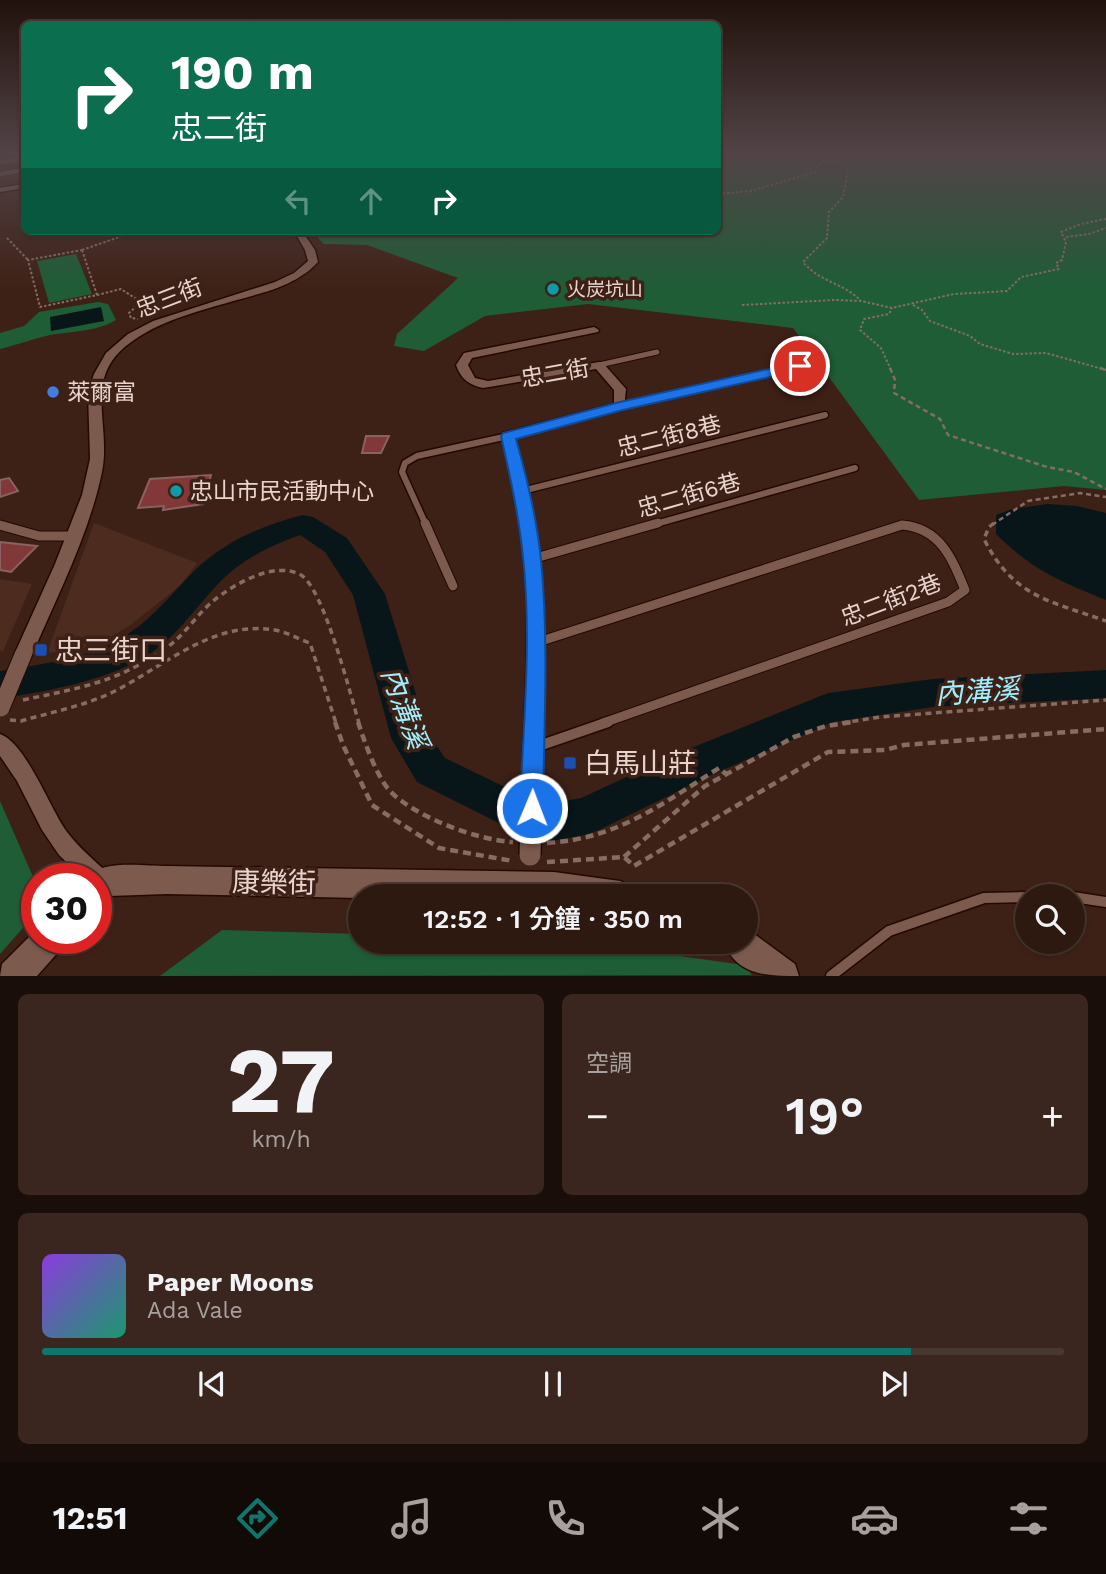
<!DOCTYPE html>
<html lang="zh-TW">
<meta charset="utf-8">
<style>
body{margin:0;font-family:"Work Sans","Noto Sans TC",sans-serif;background:#3a261e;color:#f1f3f6;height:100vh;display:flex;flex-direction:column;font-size:26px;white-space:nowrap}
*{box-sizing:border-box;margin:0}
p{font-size:23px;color:#a7a09f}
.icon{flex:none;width:38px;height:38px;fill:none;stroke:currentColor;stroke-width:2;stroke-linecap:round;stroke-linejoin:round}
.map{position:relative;height:976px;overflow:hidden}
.panel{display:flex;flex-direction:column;gap:18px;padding:18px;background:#190e09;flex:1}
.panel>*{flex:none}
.top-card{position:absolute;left:21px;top:21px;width:700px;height:214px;border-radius:10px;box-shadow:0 2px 5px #0004,0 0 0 2px #493830;background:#0b6e4f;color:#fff;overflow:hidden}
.controls{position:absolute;left:1015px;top:884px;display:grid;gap:14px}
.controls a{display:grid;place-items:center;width:70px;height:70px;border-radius:50%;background:#2e1910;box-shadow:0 2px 5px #0004,0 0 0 2px #493830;font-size:35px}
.speed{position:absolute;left:21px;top:863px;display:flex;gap:14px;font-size:35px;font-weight:700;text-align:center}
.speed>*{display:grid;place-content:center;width:91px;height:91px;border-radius:50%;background:#2e1910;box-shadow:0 2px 5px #0004,0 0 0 2px #493830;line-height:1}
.speed .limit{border:10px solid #d22;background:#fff;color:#111}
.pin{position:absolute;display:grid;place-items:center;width:60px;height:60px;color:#fff;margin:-30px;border:4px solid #fff;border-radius:50%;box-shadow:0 2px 7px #0007}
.me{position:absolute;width:77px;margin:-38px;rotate:1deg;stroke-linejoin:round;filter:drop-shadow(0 0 5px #0008)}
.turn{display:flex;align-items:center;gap:24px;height:147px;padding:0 35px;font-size:32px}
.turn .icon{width:91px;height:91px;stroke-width:2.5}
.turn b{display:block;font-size:49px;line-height:60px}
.lanes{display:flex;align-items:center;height:66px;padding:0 35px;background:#0003;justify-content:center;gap:35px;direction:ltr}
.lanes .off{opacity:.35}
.big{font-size:52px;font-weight:600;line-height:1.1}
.panel .widget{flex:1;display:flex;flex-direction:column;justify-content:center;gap:10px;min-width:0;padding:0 24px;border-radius:10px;background:#3a261e}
.panel .dial{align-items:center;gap:0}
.dial b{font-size:91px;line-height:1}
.song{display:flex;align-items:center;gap:21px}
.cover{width:84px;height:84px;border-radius:10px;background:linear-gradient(135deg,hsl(270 70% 55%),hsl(160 70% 35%))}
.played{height:7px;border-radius:4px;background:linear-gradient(90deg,#0f766e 85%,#493830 85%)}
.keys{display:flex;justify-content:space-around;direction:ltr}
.heat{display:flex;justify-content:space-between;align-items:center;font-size:38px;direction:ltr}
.panel .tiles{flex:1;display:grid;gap:18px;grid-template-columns:1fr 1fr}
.widget:last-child{grid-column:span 2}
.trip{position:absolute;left:348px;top:884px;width:410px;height:70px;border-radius:35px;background:#2e1910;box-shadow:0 2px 5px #0004,0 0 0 2px #493830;font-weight:600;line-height:70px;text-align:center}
.dock{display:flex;height:112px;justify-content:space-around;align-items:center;background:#120a06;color:#a7a09f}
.dock .icon{width:49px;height:49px}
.dock .current{color:#0f766e}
.dock b{font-size:32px;color:#f1f3f6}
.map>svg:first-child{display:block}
.built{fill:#4d2b1e}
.green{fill:#1e5d36}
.water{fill:#081619}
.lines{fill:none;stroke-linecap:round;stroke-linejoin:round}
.river{fill:#081619;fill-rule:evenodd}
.building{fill:#823738;stroke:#886361;stroke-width:2}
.service-far4-casing{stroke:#230902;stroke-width:6}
.service-far3-casing{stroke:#230902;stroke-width:7}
.service-far2-casing{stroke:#230902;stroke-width:9}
.service-far1-casing{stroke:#230902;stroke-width:11}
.service-casing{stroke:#230902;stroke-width:13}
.minor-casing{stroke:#230902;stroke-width:3}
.tertiary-casing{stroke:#230902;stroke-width:3}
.path-far3{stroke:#866d63;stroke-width:2;stroke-dasharray:2.5 2;stroke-linecap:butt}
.path-far2{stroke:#866d63;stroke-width:2.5;stroke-dasharray:5 3.5;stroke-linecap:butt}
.path-far1{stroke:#866d63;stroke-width:3.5;stroke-dasharray:6 4.5;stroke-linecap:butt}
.path{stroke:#866d63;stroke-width:4.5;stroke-dasharray:8 5;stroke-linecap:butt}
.service-far4{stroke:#7c5a4e;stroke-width:4.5}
.service-far3{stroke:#7c5a4e;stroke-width:5}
.service-far2{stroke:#7c5a4e;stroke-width:6}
.service-far1{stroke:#7c5a4e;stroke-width:9}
.service{stroke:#7c5a4e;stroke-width:10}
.minor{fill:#7c5a4e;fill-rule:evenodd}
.tertiary{fill:#7c5a4e;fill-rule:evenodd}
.minor-bridge-far1-casing{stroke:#230902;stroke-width:19;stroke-linecap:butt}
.minor-bridge-casing{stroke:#230902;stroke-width:24;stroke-linecap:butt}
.minor-bridge-far1{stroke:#7c5a4e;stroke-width:17}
.minor-bridge{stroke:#7c5a4e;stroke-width:21}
.route{fill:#1a73e8;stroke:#114b97;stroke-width:2}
.culture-dot{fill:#0f9aa8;stroke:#3e2116;stroke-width:2.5}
.shop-dot{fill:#3f7fe0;stroke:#3e2116;stroke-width:2.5}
.transit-dot{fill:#1a4fb4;stroke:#3e2116;stroke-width:2.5}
.labels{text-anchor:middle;stroke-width:7;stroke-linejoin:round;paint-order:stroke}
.far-poi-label{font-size:19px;fill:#e8d4cd;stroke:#3e2116;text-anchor:start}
.street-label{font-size:23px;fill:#e8d4cd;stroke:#3e2116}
.poi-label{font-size:23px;fill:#e8d4cd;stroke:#3e2116;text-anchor:start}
.near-poi-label{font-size:28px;fill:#e8d4cd;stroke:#3e2116;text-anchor:start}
.near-water-label{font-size:28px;font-style:italic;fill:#a0efff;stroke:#3e2116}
.near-street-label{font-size:28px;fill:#e8d4cd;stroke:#3e2116}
</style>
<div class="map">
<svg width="1106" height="976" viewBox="0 0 1106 976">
<rect width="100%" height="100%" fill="#3e2116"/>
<path class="built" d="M94 523 197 563 181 585 129 626 92 648 47 653Z
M0 579 32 584 3 651 0 650Z"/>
<path class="green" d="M718 152H1106V490L1064 486 919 500 793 328 588 304 485 316 424 351 394 346 397 334 458 278 367 245 324 244 311 231H718Z
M76 254 92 294 49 303 37 261Z
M98 302 108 304 116 320C96 332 72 331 50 335 33 339 16 345 0 349V333L24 326 39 312Z
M0 801 37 886V912L0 954Z
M222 930 360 934V942H616L658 953 744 965 752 975 160 976Z"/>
<path class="water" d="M101 307 104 321 51 331 50 317Z
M1048 504 1077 506 1106 513V600C1060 581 1032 570 996 534V515L1012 509Z"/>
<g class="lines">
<path class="river" d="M303 515 313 517 347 538 385 594 428 733 445 758 542 805 581 798 681 752 828 693 933 679 1106 670V698L933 707 833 722 709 776 601 829 586 835 539 843 417 782 391 738 353 595 325 552 300 535C272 545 247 557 225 577 200 601 182 631 154 651 110 681 51 690 0 699V671C43 664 91 658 128 634 154 617 173 592 194 571 225 541 263 525 303 515Z"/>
</g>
<path class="building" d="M366 436H389L381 453H362Z
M211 475 203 504 163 510 164 506 138 508 150 479Z
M9 478 18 491 0 497V480Z
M0 542 37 546 11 572 0 570Z"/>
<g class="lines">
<g class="service-far4-casing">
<path id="service-far4" d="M0 162 24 159
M0 174 24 170"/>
</g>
<g class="service-far3-casing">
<path id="service-far3" d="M599 365 657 352
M782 370 800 366"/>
</g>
<g class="service-far2-casing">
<path id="service-far2" d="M620 406 790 368
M522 491 825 415
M426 525 402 472 405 463 417 456 508 436
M652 525 855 468"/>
</g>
<g class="service-far1-casing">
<path id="service-far1" d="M425 523 453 586
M0 525 39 536H73
M532 559 658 523
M535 643 902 525C940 528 952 558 965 590L948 602 603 723"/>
</g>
<g class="service-casing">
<path id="service" d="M533 748 608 722
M1073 897 1106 902
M831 976 889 931 984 898 1027 897"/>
</g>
<g class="minor-casing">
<path id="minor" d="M24 184V188L0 192V188Z
M294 231H302L315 250 318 262C297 285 266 292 237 300 203 310 164 319 134 340 80 376 112 422 102 472 89 535 57 596 32 655L29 660 23 662 17 660 14 655 55 564 82 495 90 459 88 392 94 374 106 353 128 334 153 321 275 282 294 273 308 261 305 250Z
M594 327 599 330 598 332 472 358 468 365 475 378 488 381 599 362 603 363 626 389 624 409 515 438 535 527 542 586 544 643 542 785 539 791 532 794 525 791 522 785C524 709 531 634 524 558 521 517 511 476 502 436L503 433 614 404V390L596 369 483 388C469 385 461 379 456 365L464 353Z
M0 734C26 743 50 809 67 832 79 848 95 861 110 875L113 882 110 889 102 893 96 890V878H83L59 855 42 830 17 781 0 756Z"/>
</g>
<g class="tertiary-casing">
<path id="tertiary" d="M167 866 554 872 620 881 631 886 635 896 360 898 167 894 109 896 96 904V878H85C102 859 143 866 167 866Z
M746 928 795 964 799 976C768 976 736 976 724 942H746Z
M37 929V938H66L61 949 37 976H0L2 964Z"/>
</g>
<path class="path-far3" d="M1101 152 1106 155
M835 160 848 170 843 197 829 212 827 238 803 262C819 282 844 283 861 301
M718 194 751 191 815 172 821 162 835 160 848 152
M1066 237 1089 234 1106 228
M7 238 28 260
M82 250 97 295 40 307 28 260Z
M82 250 125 235V231
M97 295 121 289 141 302 129 313 131 318 139 319
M742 305 834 300 861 301 892 308 954 294 1007 291 1021 277 1059 269 1056 263 1062 260 1066 242 1061 232 1081 224 1106 219
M913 305 922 310 930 321 970 336 980 344 1013 354 1046 353 1106 370
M891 370 881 348 860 330 864 319 889 314 892 308"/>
<path class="path-far2" d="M890 368 895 380 894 393 940 419 948 435 1047 467 1074 472 1106 489
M1100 368 1106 370
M992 525 1028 501 1080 493 1106 497"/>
<path class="path-far1" d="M994 523 989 527 984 539C1013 597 1050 601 1106 621
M23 700C60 692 97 686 131 669 145 662 164 651 176 640 189 628 199 613 213 601 233 585 274 560 301 575 324 589 350 694 359 723
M10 720 21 721C52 712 84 706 113 692 165 666 212 620 275 630 287 632 298 639 310 643L336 723
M842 723 880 717 1106 700"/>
<path class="path" d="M335 722 343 745 372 805 439 848 513 861
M358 722C364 740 376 776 390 791 415 817 477 840 513 842
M547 843C617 839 662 804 719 768L726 774
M624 857 705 786 794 737 826 726 852 722
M547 862 624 857 634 866 828 752 885 750 904 745 1106 729"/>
<use href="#service-far4" class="service-far4"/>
<use href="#service-far3" class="service-far3"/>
<use href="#service-far2" class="service-far2"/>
<use href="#service-far1" class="service-far1"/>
<use href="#service" class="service"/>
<use href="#minor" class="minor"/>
<use href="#tertiary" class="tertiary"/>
<g class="minor-bridge-far1-casing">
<path id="minor-bridge-far1" d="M1 708 23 655"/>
</g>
<g class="minor-bridge-casing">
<path id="minor-bridge" d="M530 855 532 785"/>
</g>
<use href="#minor-bridge-far1" class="minor-bridge-far1"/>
<use href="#minor-bridge" class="minor-bridge"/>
</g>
<linearGradient id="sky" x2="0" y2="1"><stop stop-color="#22120c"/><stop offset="0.53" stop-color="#524347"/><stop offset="1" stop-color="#524347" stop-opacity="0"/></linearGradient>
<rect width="1106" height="289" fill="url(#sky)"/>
<path class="route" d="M800 362 805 363V369L623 410 516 439C527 478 537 519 541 560 549 642 544 726 543 808L540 816 532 819 523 816 520 808C523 726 532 640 523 557 519 516 510 476 501 436L503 433 620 402Z"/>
<g class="culture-dot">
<circle cx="553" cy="289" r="7"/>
<circle cx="176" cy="491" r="7"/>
</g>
<circle class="shop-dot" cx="53" cy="392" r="7"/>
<g class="transit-dot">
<rect x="34" y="643" width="14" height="14" rx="3.5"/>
<rect x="563" y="756" width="14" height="14" rx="3.5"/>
</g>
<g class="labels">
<g class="far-poi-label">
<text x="567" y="296">火炭坑山</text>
</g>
<g class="street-label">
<text transform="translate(169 298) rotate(-21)" y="8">忠三街</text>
<text transform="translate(555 373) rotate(-10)" y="8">忠二街</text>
<text transform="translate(669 436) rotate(-14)" y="8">忠二街8巷</text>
<text transform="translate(689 495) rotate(-16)" y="8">忠二街6巷</text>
<text transform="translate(891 600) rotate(-21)" y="8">忠二街2巷</text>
</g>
<g class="poi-label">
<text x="67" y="400">萊爾富</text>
<text x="190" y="499">忠山市民活動中心</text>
</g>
<g class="near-poi-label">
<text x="55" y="660">忠三街口</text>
<text x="584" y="773">白馬山莊</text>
</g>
<g class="near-water-label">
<text transform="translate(977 691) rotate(-4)" y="10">內溝溪</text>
<text transform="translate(405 708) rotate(70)" y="10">內溝溪</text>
</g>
<g class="near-street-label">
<text transform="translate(274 882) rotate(1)" y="10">康樂街</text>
</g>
</g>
</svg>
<div class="controls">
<a><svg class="icon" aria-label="search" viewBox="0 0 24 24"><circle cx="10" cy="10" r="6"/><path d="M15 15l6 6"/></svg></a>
</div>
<div class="speed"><div class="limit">30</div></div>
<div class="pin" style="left:800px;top:366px;background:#d93025"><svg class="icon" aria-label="arrive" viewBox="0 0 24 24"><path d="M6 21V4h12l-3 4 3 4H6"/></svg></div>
<svg class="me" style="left:532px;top:808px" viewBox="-20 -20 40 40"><circle r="17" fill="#1a73e8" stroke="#fff" stroke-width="3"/><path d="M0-11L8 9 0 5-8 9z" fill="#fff"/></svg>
<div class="trip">12:52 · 1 分鐘 · 350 m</div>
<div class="top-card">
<div class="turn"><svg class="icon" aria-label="right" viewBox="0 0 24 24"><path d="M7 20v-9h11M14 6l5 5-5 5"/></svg><div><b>190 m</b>忠二街</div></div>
<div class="lanes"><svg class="icon off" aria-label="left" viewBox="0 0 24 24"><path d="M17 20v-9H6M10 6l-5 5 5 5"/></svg><svg class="icon off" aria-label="ahead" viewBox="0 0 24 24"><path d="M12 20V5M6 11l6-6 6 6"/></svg><svg class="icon" aria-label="right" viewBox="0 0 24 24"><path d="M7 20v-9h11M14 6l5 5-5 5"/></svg></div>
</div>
</div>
<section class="panel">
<div class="tiles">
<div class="widget dial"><b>27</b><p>km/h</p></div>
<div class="widget"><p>空調</p>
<div class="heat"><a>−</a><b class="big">19°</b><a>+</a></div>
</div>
<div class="widget">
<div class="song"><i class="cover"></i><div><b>Paper Moons</b><p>Ada Vale</p></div></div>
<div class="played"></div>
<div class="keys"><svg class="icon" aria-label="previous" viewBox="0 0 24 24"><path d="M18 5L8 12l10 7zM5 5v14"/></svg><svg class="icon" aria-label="pause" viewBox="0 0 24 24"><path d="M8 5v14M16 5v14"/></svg><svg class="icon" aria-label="next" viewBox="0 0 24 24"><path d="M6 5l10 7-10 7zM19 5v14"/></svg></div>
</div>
</div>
</section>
<nav class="dock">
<b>12:51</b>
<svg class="icon current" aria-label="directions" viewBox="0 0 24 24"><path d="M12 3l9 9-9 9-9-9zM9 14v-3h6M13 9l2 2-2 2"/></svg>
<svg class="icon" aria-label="music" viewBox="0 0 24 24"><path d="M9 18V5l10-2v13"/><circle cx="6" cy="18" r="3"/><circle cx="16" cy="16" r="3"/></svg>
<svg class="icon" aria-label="phone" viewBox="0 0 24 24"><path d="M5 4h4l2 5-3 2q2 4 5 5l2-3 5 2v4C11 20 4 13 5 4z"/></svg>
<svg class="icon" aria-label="climate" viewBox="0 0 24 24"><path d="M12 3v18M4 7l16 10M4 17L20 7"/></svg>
<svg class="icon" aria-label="car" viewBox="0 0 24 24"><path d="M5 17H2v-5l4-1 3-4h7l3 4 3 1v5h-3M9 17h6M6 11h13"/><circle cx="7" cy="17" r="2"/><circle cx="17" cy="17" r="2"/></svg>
<svg class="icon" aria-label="filters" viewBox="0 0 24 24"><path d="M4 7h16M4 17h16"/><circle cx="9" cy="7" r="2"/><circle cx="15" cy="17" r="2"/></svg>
</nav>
